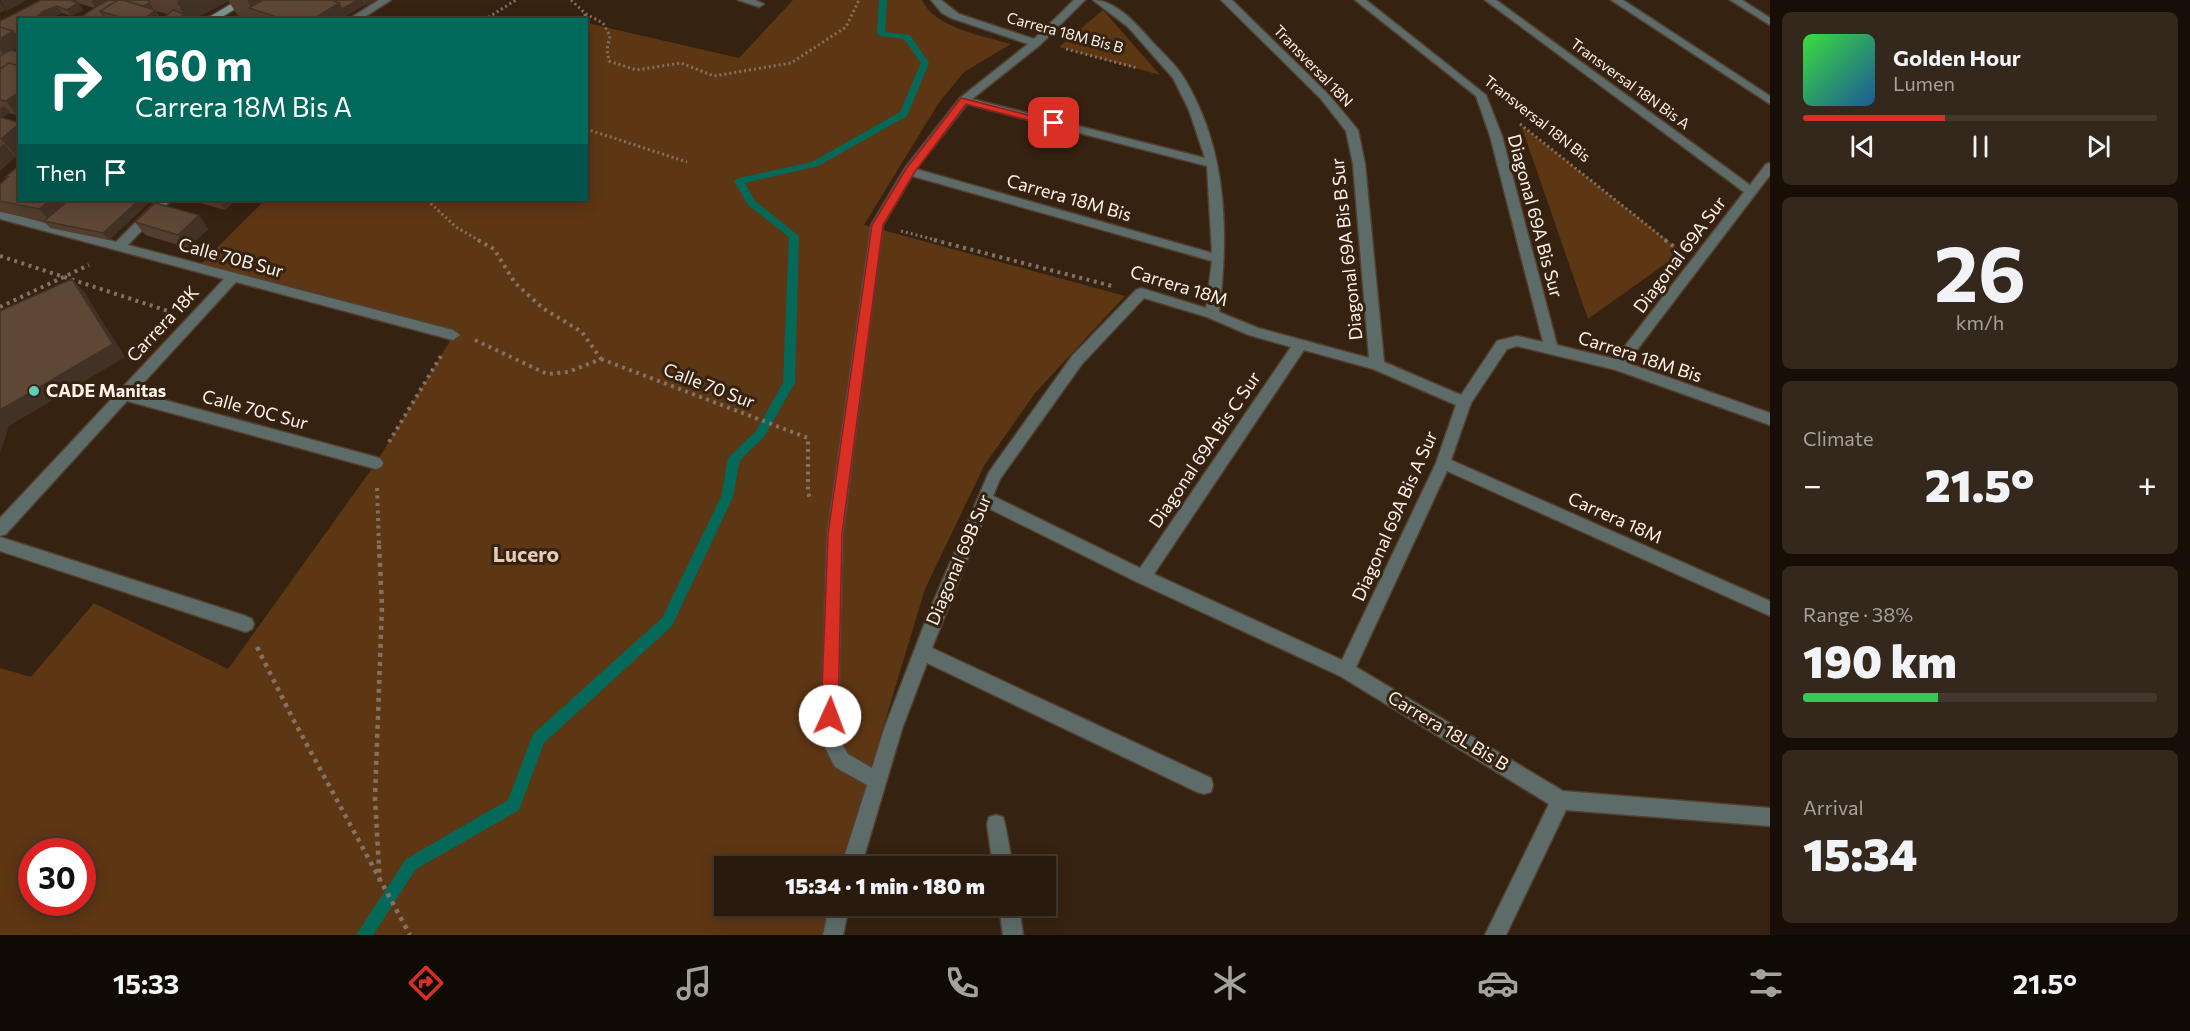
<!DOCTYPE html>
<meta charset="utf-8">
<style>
body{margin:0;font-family:Commissioner,sans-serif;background:#34271b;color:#f1f3f6;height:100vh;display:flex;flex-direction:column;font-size:22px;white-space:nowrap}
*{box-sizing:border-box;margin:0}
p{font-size:20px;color:#a5a19d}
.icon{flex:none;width:33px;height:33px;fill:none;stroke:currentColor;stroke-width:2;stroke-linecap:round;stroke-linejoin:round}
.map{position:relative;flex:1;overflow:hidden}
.details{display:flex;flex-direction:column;gap:12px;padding:12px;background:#160e07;width:420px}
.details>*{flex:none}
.hud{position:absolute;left:18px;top:18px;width:570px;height:183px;border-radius:0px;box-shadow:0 3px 15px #0003,0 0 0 2px #44382e;background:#00695c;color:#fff;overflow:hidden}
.speed{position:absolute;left:18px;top:838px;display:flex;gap:12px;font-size:30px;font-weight:700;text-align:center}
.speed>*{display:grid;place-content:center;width:78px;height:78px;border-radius:50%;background:#281a0d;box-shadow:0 3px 15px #0003,0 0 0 2px #44382e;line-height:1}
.speed .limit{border:9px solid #d22;background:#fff;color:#111}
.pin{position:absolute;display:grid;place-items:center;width:51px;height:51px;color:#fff;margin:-26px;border-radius:12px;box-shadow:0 3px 9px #0006}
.me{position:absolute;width:66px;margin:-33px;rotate:2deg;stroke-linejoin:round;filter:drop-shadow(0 0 4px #0008)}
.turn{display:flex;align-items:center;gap:21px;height:126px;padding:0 18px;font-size:27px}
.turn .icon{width:78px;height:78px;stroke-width:2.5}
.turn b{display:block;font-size:42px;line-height:51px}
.then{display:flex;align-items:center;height:57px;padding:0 18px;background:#0003;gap:12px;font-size:22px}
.big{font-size:45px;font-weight:800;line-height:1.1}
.details .widget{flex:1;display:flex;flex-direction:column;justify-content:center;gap:9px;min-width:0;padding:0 21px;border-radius:9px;background:#34271b}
.details .dial{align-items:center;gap:0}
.dial b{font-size:78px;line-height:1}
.song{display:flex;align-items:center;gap:18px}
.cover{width:72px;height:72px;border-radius:9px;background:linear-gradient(135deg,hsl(120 70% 55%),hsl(210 70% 35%))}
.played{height:6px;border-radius:3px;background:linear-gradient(90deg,#d93025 40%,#44382e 40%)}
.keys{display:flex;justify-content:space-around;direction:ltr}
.heat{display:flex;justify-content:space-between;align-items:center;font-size:33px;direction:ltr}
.charge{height:9px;border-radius:4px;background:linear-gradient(90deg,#34c759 38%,#44382e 0)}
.trip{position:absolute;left:714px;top:856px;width:342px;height:60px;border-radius:0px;background:#281a0d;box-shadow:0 3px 15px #0003,0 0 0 2px #44382e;font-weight:800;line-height:60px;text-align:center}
.tab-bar{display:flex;height:96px;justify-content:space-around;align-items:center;background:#100a05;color:#a5a19d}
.tab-bar .icon{width:42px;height:42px}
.tab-bar .active{color:#d93025}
.tab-bar b{font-size:27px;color:#f1f3f6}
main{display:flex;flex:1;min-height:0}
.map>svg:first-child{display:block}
.green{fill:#5d3614;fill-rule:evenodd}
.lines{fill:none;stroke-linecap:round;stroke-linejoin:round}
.stream{fill:#05695a;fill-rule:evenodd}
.lane-casing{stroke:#523f2f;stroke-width:3}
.street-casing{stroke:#523f2f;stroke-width:3}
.secondary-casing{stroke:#523f2f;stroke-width:3}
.path-far2{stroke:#837264;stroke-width:3;stroke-dasharray:2 3;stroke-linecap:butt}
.path-far1{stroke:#837264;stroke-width:4;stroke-dasharray:3 4.5;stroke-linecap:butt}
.path{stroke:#837264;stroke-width:4.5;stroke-dasharray:4 5;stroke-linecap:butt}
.lane{fill:#5e6c69;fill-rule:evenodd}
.street{fill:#5e6c69;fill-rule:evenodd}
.secondary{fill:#7c948e;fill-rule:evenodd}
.wall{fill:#523d2e;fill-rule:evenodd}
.shaded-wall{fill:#423226}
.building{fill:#5f4736;stroke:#423226;stroke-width:1.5}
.route{fill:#d93025;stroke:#8d1f18;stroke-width:1.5}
.poi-dot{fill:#5eceb8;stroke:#362211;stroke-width:2}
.labels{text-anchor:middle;stroke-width:6;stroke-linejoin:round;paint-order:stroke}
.far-street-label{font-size:15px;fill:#fef2ea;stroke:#362211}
.street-label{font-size:18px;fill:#fef2ea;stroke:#362211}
.poi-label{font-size:18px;font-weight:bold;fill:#fef2ea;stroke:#362211;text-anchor:start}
.quarter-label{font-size:21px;font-weight:bold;fill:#e8cbb7;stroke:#362211}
</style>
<main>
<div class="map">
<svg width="1770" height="935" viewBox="0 0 1770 935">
<rect width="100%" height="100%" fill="#362211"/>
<path class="green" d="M793 0H922C934 28 984 36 1011 44L964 72 938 104 864 225 1125 296 1035 393 984 466 925 589 841 867H724V906H829L822 935H0V668L31 677 94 603 228 669 376 463 453 336 197 268 265 200H586L587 23 739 58ZM32 852H82V903H32Z
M1103 10 1160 75 1059 47Z
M1521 125 1682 252 1588 319Z"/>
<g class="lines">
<path class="stream" d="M879 0H887L885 32 910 35 929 63 907 116 818 166 745 183 755 201 799 236 795 383 764 437 740 460 733 497 672 626 544 743 519 810 416 869 373 935H356L406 859 508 800 533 734 662 618 721 497 728 458 756 431 783 383 789 237 748 205 734 181 739 178 812 162 900 112 921 63 904 39 881 36 877 34Z"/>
<g class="lane-casing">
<path id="lane" d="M996 815 1003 817 1005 824 1013 867H993L987 824 989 817Z
M999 906H1019L1023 935H1003Z"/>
</g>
<g class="street-casing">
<path id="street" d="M379 0H391L360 20H347Z
M738 0H755L764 4 759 7Z
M931 0H941L959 14 1034 39 1074 0H1085L1040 45 972 99 1205 158 1189 110 1173 78 1128 27 1093 0C1114 0 1134 21 1148 37 1159 50 1175 63 1184 78 1227 149 1229 231 1219 312L1258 328 1369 358 1353 164 1346 131 1321 99 1221 0H1232L1329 95 1358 130 1365 164 1384 362 1461 395 1497 341 1517 336 1543 342 1490 136 1476 96 1355 0H1366L1486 95 1502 136 1557 345 1615 359 1744 192 1485 0H1496L1750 185 1766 164 1770 163V175L1627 363 1770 413V425L1616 370 1517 346 1507 349 1471 403 1451 460 1770 601V616L1447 471 1356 667 1563 791 1770 808V826L1566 810 1506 935H1485L1549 804 1340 676 1137 582 988 508 932 648 1211 778 1213 785 1211 792 1204 794 1197 792 927 663 902 729 861 867H841L867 785 835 767 820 738 827 534 871 225 905 168 960 98 1028 44 951 18 942 13ZM967 104 1207 166 1212 253 916 169ZM912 176 1212 261 1206 308 1141 288 1136 290 1072 356 989 472 929 612 884 729 872 768 848 754 838 738 843 534 883 225ZM1144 298 1207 317 1249 335 1291 347 1140 568 993 496 1000 479 1082 364ZM1304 350 1373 369 1456 405 1436 463 1342 660 1154 574Z
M1611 0H1623L1770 96V104Z
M1730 0H1742L1770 18V25Z
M158 200H171L128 245 453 330 460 335 453 340 236 282 135 392 376 457 381 459 383 463 381 467 376 469 127 401 6 534 0 536V518L224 279 0 219V211L116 242Z
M0 537 246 616 252 619 254 624 252 629 246 632 0 551Z
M829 906H849L843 935H823Z"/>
</g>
<g class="secondary-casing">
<path id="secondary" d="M238 0H250L217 20H204Z"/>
</g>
<path class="path-far2" d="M571 0 586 14 603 23 610 36 607 50 609 61 636 70 681 63 714 76 791 63 846 27 859 0
M484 20 516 0
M581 20 586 14
M1066 49 1137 68
M1520 124 1667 241
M586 129 687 162
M427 200 456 227 480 241
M901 231 940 241"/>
<path class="path-far1" d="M478 240 494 249 515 283 544 309 582 332 601 359
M934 240 1112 286
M1665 240 1676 248
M0 256 168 311
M0 307 89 265
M475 340 547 374 568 372 601 359
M601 359 808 438V493L811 501
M389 442 441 356
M377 488 379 547"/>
<path class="path" d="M379 545 382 606 375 798 380 886
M257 647 293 719 410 935"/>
<use href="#lane" class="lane"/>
<use href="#street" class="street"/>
<use href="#secondary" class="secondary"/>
</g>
<path class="wall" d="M41 0H228V1L210 11 190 20H82L80 18 94 8 78 3 83 10 71 16 62 13 49 18 20 20V46L13 50 17 115 9 113 2 118 20 123V156L18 158 15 157 0 171V56L1 55H0V21ZM156 11 167 14 161 19Z
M228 0H375L366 5H364L339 20H255L237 15Z
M20 165V200H152L109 240 50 228 44 221 0 212V184L6 178 5 177Z
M190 200H236L225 210Z
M199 215 208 229 188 248 145 235 135 222Z"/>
<path class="shaded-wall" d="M0 0H27L7 11Z
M70 0H76L83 10 71 16 67 10Z
M94 0H111L96 8 91 1Z
M180 0H228V1L210 11 190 20H187L177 2Z
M247 0H291L252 9Z
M358 0H363L365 5 339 20H312L339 3Z
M364 0H375L366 5Z
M0 2 6 10 0 13Z
M150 3 154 10 127 14Z
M57 6 62 13 47 20H32L44 11Z
M155 10 161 20H143Z
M184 14 187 20H176Z
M13 31 20 39V46L5 56 0 50V39Z
M20 92V113L17 115 6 101Z
M4 106 10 112 0 120V109Z
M20 124V156L18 158 1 139Z
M4 144 15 157 0 171V147Z
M50 200H72L51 222 39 209Z
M139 200H152L109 240 103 233Z
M218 200H236L225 210Z
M199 215 208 229 188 248 178 235Z
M72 279 84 292 125 357 9 426 0 453V410Z"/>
<path class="building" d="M41 0H70L78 3 67 10 57 6 44 11 32 20H20V37H18L13 31 0 27V21Z
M108 0H118L100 11 106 20H83L80 18 97 6Z
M118 0H123L155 10 143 20H129L100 11Z
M123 0H148L150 3 143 6Z
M263 0H331L339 3 312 20H286L249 8Z
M331 0H358L342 9 339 3Z
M173 10 184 14 176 20H161Z
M0 27 13 31 0 39Z
M10 50 20 52V66L9 63 0 69V56Z
M9 63 20 66V92L6 101 0 100V69Z
M0 117 20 123 1 139 0 138Z
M20 165V200H50L39 209 0 201V184L8 177H5Z
M69 200H139L103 233 44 221Z
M155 203 199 215 178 235 135 222Z
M72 279 113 344 0 410V311Z"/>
<path class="route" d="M961 98 1059 123 1054 127 966 104 914 173 883 225 842 534 838 716 835 721 830 723 824 721 821 716 828 534 872 225 906 169Z"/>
<circle class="poi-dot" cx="34" cy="391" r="6"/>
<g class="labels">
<g class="far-street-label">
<text transform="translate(1065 33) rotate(15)" y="5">Carrera 18M Bis B</text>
<text transform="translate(1313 66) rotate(46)" y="5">Transversal 18N</text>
<text transform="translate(1630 84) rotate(36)" y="5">Transversal 18N Bis A</text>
<text transform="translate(1537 119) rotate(38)" y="5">Transversal 18N Bis</text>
</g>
<g class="street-label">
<text transform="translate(1069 198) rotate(16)" y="6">Carrera 18M Bis</text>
<text transform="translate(1535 216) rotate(75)" y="6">Diagonal 69A Bis Sur</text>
<text transform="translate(1347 249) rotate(-96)" y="6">Diagonal 69A Bis B Sur</text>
<text transform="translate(1680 255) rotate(-53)" y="6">Diagonal 69A Sur</text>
<text transform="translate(231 258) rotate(15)" y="6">Calle 70B Sur</text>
<text transform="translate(1179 286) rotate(17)" y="6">Carrera 18M</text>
<text transform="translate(163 324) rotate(-47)" y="6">Carrera 18K</text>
<text transform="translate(1640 357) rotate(18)" y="6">Carrera 18M Bis</text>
<text transform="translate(709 386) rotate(21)" y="6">Calle 70 Sur</text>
<text transform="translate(255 410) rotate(15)" y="6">Calle 70C Sur</text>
<text transform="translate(1205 450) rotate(-56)" y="6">Diagonal 69A Bis C Sur</text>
<text transform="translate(1395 516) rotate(-66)" y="6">Diagonal 69A Bis A Sur</text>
<text transform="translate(1615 518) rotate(24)" y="6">Carrera 18M</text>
<text transform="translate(959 560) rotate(-67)" y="6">Diagonal 69B Sur</text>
<text transform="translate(1448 731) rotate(31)" y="6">Carrera 18L Bis B</text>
</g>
<g class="poi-label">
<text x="46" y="397">CADE Manitas</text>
</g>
<g class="quarter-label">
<text x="526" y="562">Lucero</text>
</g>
</g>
</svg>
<div class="speed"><div class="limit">30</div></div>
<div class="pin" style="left:1054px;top:123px;background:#d93025"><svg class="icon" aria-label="arrive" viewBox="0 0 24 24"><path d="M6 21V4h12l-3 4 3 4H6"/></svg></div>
<svg class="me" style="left:830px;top:716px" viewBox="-20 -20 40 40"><circle r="19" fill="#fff"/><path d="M0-13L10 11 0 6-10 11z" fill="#d93025"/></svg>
<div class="trip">15:34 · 1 min · 180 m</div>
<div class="hud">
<div class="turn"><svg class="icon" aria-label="right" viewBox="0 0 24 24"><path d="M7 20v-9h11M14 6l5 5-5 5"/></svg><div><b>160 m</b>Carrera 18M Bis A</div></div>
<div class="then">Then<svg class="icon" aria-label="arrive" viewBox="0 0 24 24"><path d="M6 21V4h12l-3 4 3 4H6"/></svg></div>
</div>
</div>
<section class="details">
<div class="widget">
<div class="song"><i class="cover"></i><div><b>Golden Hour</b><p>Lumen</p></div></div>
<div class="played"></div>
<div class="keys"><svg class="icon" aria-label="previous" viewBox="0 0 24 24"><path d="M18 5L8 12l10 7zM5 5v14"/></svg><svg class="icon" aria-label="pause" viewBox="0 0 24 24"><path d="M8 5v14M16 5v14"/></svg><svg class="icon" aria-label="next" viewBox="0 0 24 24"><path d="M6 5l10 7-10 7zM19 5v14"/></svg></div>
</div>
<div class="widget dial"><b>26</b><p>km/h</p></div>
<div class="widget"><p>Climate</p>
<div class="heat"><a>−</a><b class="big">21.5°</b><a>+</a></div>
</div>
<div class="widget"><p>Range · 38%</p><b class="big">190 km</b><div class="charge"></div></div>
<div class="widget"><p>Arrival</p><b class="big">15:34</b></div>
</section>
</main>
<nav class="tab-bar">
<b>15:33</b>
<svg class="icon active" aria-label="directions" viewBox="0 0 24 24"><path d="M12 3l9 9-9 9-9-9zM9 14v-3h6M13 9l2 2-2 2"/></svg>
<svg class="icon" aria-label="music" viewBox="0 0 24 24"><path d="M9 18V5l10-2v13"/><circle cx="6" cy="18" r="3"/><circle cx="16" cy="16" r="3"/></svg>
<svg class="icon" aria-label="phone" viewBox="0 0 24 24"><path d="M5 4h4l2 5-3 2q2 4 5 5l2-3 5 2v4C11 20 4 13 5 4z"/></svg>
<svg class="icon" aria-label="climate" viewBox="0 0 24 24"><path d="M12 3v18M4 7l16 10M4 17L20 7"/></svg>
<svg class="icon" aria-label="car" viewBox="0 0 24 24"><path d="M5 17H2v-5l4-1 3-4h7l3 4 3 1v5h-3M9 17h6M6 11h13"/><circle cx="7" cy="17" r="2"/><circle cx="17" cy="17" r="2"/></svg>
<svg class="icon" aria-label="filters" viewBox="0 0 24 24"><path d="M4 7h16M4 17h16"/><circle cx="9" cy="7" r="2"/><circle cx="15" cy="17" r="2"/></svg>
<b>21.5°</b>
</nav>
